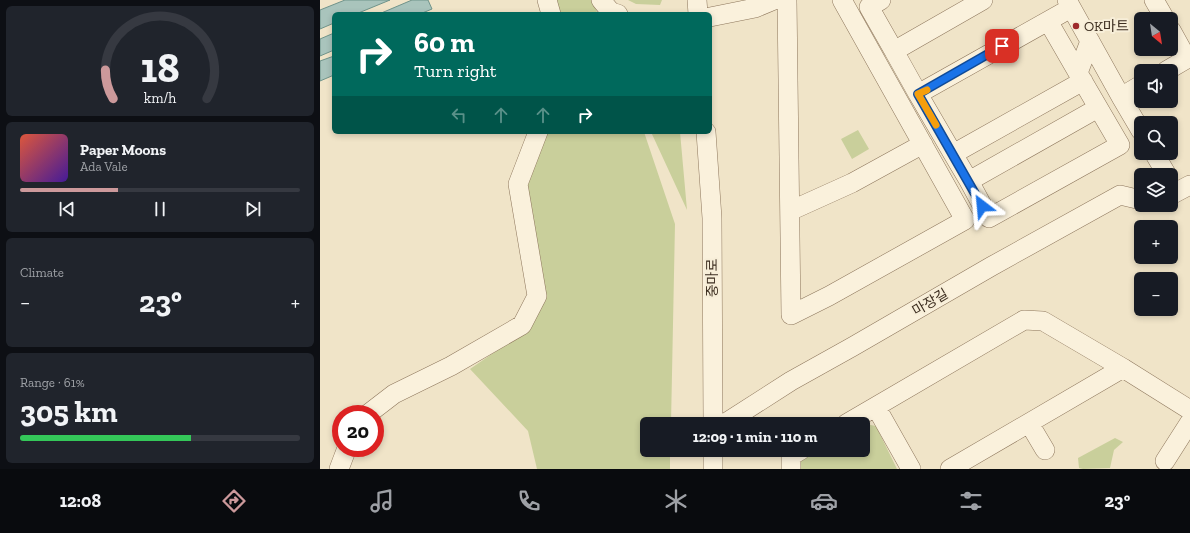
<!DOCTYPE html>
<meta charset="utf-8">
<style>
body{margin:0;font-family:"Zilla Slab","Noto Sans KR",serif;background:#20242c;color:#f1f3f6;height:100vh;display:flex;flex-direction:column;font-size:15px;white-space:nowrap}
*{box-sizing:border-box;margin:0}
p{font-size:13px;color:#9ea1a6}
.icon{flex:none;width:22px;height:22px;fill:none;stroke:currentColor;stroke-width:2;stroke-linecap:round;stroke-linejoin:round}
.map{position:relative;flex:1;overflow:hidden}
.sheet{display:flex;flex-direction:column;gap:6px;padding:6px;background:#0d0f14;width:320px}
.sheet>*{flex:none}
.guide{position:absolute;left:12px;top:12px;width:380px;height:122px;border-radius:6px;box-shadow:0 2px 6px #0003;background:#00695c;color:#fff;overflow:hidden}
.needle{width:26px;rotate:150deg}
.fabs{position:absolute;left:814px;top:12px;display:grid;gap:8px}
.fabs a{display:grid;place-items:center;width:44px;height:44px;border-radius:6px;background:#171b24;box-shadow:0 2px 6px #0003;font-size:20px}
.speed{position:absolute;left:12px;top:405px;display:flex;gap:8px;font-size:20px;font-weight:700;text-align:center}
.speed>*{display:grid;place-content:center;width:52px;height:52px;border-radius:50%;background:#171b24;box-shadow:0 2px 6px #0003;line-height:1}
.speed .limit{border:6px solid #d22;background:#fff;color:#111}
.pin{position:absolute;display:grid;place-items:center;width:34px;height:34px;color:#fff;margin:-17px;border-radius:8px;box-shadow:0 2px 6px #0006}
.me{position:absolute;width:44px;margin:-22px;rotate:331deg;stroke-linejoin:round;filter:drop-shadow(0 0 3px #0008)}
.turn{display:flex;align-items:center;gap:14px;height:84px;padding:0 16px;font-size:18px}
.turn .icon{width:52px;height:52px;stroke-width:2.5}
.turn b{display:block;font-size:28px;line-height:34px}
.lanes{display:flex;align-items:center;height:38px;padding:0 16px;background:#0003;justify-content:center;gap:20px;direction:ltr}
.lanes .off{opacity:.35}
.big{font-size:30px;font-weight:800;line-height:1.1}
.sheet .widget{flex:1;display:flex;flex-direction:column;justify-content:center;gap:6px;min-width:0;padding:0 14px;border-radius:6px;background:#20242c}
.sheet .dial{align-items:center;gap:0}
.dial svg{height:104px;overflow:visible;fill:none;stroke:#363941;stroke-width:7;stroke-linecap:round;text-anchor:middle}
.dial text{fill:#f1f3f6;stroke:none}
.song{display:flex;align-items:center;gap:12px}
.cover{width:48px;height:48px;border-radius:6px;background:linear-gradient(135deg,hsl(10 70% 55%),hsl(260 70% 35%))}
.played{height:4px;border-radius:2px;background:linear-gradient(90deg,#cc999b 35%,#363941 35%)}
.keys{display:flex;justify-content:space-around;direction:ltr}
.heat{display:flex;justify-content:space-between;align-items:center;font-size:22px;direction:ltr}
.charge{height:6px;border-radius:3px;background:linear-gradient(90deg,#34c759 61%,#363941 0)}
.trip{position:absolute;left:320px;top:417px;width:230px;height:40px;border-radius:6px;background:#171b24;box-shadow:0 2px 6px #0003;font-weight:800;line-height:40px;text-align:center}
.menu{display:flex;height:64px;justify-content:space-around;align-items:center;background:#090b0e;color:#9ea1a6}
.menu .icon{width:28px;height:28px}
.menu .current{color:#cc999b}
.menu b{font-size:18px;color:#f1f3f6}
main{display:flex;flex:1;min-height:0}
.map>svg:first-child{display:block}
.green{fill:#c9cf9b}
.water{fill:#a9c4bc;stroke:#6f938a}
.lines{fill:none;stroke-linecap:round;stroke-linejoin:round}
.minor-casing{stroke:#8d765c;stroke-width:20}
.minor{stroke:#faf1dc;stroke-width:19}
.route-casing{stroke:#114b97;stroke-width:10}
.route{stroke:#1a73e8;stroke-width:7}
.slow{stroke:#f59e0b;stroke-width:7}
.poi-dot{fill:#9e2a2b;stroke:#f7eed8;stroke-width:1.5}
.labels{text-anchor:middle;stroke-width:4;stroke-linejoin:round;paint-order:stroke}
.poi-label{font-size:14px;fill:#3d2e20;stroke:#f7eed8;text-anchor:start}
.street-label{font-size:14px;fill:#3d2e20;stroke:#f7eed8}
</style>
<main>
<section class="sheet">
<div class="widget dial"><svg viewBox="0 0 100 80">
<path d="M14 69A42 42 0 1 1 86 69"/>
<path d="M14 69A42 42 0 0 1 8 47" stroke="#cc999b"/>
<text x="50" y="56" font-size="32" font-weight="700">18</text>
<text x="50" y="72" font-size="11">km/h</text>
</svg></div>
<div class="widget">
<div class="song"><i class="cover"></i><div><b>Paper Moons</b><p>Ada Vale</p></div></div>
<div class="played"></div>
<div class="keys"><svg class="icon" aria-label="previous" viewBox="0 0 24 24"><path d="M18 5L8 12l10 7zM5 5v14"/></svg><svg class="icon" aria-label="pause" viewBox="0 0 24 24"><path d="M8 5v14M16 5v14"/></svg><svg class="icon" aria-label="next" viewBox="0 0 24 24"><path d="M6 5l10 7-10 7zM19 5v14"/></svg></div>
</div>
<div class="widget"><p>Climate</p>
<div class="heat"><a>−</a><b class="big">23°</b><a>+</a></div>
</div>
<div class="widget"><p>Range · 61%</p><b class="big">305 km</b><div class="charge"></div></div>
</section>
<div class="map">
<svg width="870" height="469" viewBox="0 0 870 469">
<rect width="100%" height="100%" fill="#f0e4c8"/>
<path class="green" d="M237 0H271L278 14H240Z
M308 0H342L340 5 316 4Z
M538 130 549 149 532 159 521 139Z
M227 132H324L355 224 351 424H327V450H350V469H217L208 431 150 369 208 329 204 185Z
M331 132H360L367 210Z
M545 424 556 426 577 469H477V460L496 450H543V425Z
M795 438 803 442 794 450 790 468 763 469 759 468 758 458Z"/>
<path class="water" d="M25 0H70L36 14H14V23L0 29V10Z
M92 0H108L112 9 100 14H59Z
M14 33V50L0 56V39Z
M14 56V75L0 81V61Z"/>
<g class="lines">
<g class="minor-casing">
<path id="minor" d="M227 0 231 14
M281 0 291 12 298 14
M377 0 378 14
M467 0 471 315 509 296 645 220 522 0
M561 0 549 7 574 51
M663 0 574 51 598 94 751 8
M747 0 801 97 821 85
M834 0 845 19
M390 17 435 8 454 0
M728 21 758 73
M851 30 867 59
M846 71 870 57
M763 81 633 154 649 181 778 108
M598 94 633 154
M801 97 821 131
M386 132 392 218 393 424
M834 153 847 175
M649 181 669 218 800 145 758 73 770 41
M851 195 870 185
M470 211 532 183 603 144
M556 407 591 469
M48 414 74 394 131 366 202 325 217 296 198 184 218 132
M709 423 725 450
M404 424 471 381 532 347 672 266 800 195 821 200
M526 424 704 320 723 321 803 368 870 410
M393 450V469
M845 461 870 422
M19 469 27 448
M471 469V456L481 450
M630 469 803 368"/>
</g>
<use href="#minor" class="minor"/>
</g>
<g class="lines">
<g class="route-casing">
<path id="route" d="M662 206 598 94 682 46"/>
</g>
<use href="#route" class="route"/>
<path class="slow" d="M607 90 598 94 616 125"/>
</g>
<circle class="poi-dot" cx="756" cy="26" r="4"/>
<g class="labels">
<g class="poi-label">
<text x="764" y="31">OK마트</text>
</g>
<g class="street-label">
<text transform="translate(392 278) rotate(-90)" y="5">중마로</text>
<text transform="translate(610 302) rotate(-30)" y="5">마장길</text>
</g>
</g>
</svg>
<div class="fabs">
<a><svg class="needle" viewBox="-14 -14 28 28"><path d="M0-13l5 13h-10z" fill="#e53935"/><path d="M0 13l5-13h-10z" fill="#9ea1a6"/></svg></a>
<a><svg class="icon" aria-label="sound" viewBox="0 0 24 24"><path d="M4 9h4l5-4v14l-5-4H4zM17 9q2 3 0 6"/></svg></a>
<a><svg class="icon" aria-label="search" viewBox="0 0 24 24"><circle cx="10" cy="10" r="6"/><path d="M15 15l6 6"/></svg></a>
<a><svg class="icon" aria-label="layers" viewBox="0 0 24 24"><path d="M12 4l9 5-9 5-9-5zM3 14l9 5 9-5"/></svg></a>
<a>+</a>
<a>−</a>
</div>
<div class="speed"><div class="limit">20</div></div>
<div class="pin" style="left:682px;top:46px;background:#d93025"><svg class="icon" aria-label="arrive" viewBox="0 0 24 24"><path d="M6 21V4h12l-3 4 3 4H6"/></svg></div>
<svg class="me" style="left:662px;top:206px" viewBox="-20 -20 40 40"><path d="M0-17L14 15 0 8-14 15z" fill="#1a73e8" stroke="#fff" stroke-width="4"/></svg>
<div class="trip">12:09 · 1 min · 110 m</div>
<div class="guide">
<div class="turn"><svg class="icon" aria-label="right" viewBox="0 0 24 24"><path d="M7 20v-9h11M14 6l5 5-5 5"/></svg><div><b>60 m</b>Turn right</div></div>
<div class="lanes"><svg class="icon off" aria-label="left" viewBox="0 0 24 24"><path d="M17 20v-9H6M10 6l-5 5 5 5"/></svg><svg class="icon off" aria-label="ahead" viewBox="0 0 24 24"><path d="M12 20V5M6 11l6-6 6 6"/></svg><svg class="icon off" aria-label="ahead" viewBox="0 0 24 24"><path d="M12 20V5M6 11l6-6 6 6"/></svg><svg class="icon" aria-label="right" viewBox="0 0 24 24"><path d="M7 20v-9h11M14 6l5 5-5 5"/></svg></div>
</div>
</div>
</main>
<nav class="menu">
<b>12:08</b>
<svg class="icon current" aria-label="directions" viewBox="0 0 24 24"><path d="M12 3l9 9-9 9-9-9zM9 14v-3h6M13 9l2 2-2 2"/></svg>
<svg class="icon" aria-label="music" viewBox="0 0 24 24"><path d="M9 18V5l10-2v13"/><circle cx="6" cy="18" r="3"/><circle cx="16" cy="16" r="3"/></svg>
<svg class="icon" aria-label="phone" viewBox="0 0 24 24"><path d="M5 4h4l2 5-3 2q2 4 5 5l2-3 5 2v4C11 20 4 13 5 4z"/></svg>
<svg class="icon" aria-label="climate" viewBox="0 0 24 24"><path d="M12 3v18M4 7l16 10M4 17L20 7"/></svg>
<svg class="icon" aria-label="car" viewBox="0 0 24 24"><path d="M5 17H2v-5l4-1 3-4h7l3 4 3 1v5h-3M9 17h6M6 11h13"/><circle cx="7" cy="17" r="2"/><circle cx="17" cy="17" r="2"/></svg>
<svg class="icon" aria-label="filters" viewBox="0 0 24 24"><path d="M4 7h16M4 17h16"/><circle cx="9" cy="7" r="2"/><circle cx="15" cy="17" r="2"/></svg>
<b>23°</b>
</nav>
